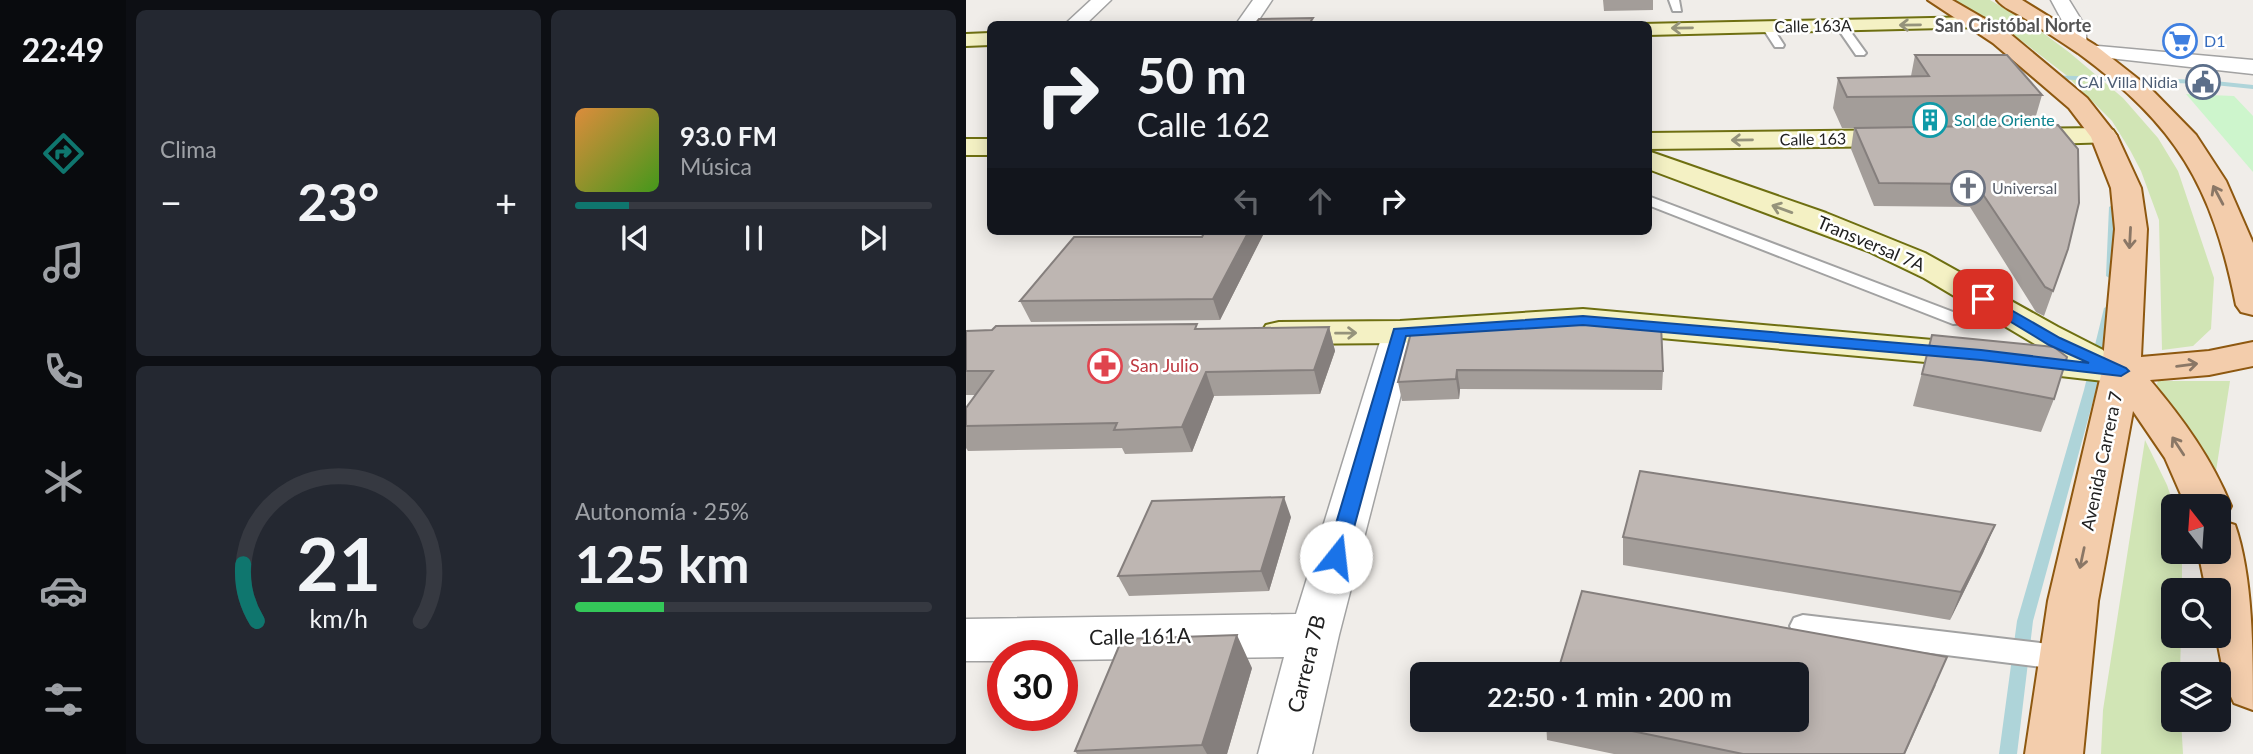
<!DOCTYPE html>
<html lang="es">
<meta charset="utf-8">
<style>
body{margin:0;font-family:Lato,sans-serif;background:#242831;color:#f1f3f6;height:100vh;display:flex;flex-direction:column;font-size:26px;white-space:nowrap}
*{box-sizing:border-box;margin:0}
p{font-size:23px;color:#9ea1a6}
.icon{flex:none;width:38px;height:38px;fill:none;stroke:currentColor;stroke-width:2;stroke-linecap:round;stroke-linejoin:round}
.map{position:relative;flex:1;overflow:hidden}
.side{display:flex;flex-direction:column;gap:10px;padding:10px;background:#0d0f14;width:840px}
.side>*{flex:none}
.guide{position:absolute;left:21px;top:21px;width:665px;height:214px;border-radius:10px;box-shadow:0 4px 18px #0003;background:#171b24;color:#f1f3f6;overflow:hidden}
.needle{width:46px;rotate:343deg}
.controls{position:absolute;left:1195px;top:494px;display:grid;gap:14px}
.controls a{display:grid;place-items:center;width:70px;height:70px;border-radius:10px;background:#171b24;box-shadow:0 4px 18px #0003;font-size:35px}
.speed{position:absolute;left:21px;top:640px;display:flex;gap:14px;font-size:35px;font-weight:700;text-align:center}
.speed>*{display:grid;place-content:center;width:91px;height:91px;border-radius:50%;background:#171b24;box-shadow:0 4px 18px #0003;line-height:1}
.speed .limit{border:10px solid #d22;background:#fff;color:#111}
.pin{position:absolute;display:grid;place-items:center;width:60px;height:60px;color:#fff;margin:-30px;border-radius:14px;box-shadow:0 4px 10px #0006}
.me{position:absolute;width:77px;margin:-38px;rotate:16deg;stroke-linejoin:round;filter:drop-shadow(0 0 5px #0008)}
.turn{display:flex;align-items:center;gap:24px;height:147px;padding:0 35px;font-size:32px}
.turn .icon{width:91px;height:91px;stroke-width:2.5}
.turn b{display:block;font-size:49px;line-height:60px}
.lanes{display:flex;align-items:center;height:66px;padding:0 35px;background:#0003;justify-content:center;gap:35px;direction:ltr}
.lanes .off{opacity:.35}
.big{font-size:52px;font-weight:700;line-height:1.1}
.side .card{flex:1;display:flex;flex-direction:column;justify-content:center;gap:10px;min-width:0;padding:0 24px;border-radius:10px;background:#242831}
.side .dial{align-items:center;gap:0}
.dial svg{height:182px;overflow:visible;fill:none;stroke:#363941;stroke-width:7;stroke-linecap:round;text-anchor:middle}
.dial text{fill:#f1f3f6;stroke:none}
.song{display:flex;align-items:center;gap:21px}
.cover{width:84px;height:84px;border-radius:10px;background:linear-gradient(135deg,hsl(30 70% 55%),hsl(100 70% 35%))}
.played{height:7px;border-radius:4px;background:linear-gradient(90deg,#0f766e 15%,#363941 15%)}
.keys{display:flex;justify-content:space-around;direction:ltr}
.heat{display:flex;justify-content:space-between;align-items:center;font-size:38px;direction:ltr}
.charge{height:10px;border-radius:5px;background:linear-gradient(90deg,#34c759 25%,#363941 0)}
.side .tiles{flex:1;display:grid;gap:10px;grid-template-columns:repeat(2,1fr)}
.trip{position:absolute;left:444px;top:662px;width:399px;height:70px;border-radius:10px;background:#171b24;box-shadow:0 4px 18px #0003;font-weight:700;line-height:70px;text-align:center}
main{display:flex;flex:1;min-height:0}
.dock{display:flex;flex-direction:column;width:126px;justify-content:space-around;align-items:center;background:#090b0e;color:#9ea1a6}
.dock .icon{width:49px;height:49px}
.dock .current{color:#0f766e}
.dock b{font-size:32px;color:#f1f3f6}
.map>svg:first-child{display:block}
.grass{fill:#d1e5b5}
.park{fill:#cdf5cc}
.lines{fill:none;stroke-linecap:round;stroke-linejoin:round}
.stream{fill:#aed4d9;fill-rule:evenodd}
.lane-casing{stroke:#a2a2a2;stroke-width:4}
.street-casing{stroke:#a2a2a2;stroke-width:3}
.secondary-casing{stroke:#6e6f11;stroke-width:4}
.primary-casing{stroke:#8e5810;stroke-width:4}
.lane{fill:#fff;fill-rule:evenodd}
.street{fill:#fff;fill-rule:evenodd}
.secondary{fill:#f4f1c4;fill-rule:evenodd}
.primary{fill:#f3cdac;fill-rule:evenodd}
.wall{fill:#a39d99}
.shaded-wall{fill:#857f7d}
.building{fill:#beb6b2;stroke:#857f7d;stroke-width:2}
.oneway{stroke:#95937b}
.oneway2{stroke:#8a7766}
.route{fill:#1a73e8;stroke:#114b97;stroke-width:2}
.labels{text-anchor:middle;stroke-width:5;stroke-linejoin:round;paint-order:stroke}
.far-street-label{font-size:16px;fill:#212121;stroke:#fff}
.far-shop-label{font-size:16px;fill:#366cbe;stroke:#fff;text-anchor:start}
.far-service-label{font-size:16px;fill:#4e5e75;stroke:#fff;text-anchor:end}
.far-culture-label{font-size:16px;fill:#0d838f;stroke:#fff;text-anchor:start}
.far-worship-label{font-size:16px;fill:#5b616d;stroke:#fff;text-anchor:start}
.far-quarter-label{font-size:18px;font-weight:bold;fill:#545454;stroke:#fff}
.street-label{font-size:18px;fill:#212121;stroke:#fff}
.health-label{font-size:18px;fill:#be3a42;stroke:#fff;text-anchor:start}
.near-street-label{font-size:21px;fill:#212121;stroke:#fff}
</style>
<main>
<nav class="dock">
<b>22:49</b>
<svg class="icon current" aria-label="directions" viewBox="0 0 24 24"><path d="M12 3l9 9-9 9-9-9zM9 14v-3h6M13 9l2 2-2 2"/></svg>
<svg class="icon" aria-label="music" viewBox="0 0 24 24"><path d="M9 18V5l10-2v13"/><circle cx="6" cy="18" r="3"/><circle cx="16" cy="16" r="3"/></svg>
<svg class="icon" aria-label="phone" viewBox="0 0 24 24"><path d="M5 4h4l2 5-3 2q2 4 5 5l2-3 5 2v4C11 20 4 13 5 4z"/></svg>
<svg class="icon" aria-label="climate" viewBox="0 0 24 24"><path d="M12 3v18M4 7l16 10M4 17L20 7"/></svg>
<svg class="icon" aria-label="car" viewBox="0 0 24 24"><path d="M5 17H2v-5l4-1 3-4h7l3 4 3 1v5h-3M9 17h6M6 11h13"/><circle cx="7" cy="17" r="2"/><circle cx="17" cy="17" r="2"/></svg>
<svg class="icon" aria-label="filters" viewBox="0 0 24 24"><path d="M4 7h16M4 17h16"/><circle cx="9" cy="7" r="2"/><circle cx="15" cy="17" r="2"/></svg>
</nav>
<section class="side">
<div class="tiles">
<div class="card"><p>Clima</p>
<div class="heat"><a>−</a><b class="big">23°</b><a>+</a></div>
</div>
<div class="card">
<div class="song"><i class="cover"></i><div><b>93.0 FM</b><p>Música</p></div></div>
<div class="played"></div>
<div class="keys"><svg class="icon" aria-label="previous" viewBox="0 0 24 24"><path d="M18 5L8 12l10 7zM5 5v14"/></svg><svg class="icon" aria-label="pause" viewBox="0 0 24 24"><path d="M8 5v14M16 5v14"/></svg><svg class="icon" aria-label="next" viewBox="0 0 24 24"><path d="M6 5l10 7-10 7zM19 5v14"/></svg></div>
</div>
<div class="card dial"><svg viewBox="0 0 100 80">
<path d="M14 69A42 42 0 1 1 86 69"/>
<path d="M14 69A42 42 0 0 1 8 44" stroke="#0f766e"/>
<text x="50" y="56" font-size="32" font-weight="700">21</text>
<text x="50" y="72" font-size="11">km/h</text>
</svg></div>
<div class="card"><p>Autonomía · 25%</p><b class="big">125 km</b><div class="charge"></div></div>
</div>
</section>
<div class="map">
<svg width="1287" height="754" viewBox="0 0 1287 754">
<rect width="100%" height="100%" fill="#f0ede9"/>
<path class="grass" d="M988 0H1024L1065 24 1104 53 1157 98 1192 138 1212 171 1248 278 1245 329 1227 346 1196 350 1193 220 1175 171 1164 150 1146 121 1100 75 1056 41Z
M1192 381H1264L1250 471 1221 427 1188 393Z
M1179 440 1201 485 1208 506V551H1216V590H1208V635H1215L1214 674H1208V719H1215L1217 754H1135L1137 710Z"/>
<path class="park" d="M1220 94 1268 96 1287 116V172Z"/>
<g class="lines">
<path class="stream" d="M1078 75 1239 80 1287 85V89L1239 84 1081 79 1077 77Z
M1148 204 1153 207 1150 276 1145 279 1140 276 1143 207Z
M1144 305 1150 308 1130 390 1067 621 1051 754H1033L1051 621 1118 390 1138 308Z"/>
<g class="lane-casing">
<path id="lane" d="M703 0H713L715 11H707Z
M871 24H879L900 53 898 55H890L870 26Z
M797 25H805L818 45 817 47H809L796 27Z
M682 196 995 315 1013 313 1033 304 1042 309 1023 322 987 324 682 205Z
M837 615 1099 646 1108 650 1112 658 1108 666 1099 670 837 637 828 634 824 626 828 618Z"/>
</g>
<g class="street-casing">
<path id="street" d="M125 0H145L120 24H99Z
M287 0H306L290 24H270Z
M1085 0H1103L1119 26 1121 45 1287 60V74L1116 55 1114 49 1105 47 1099 26Z
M434 322 446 325 451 332 373 635 346 754H292L318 657 96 660V656H37V661H0V619L330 614 417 332 422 325Z"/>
</g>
<g class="secondary-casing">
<path id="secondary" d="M1012 17 1019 19 1022 23 1019 27 682 35V24H675Z
M24 33V45L0 46V34Z
M1138 128 1147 130 1151 136 1147 142 1049 145 1040 143 1036 137 1040 131 1049 129Z
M940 130 949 132 953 138 949 144 940 146 682 149V133Z
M0 139H24V155H0Z
M682 151 860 213 959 253 1092 327 1137 350 1142 357 1169 362 1174 371 1169 380 1155 383 1015 367 617 331 434 343 313 344 300 341 295 333 300 325 313 322 434 321 617 309 1079 350 958 278 904 252 682 169Z"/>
</g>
<g class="primary-casing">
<path id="primary" d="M962 0H986L1043 33 1121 98 1151 136 1175 188 1181 229 1175 357 1243 351 1287 342V366L1243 375 1184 380C1217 419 1246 459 1265 506L1259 518 1253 520V506H1220L1199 458 1167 411 1132 601 1117 754H1059L1082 601 1136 371 1149 229 1145 188 1125 137 1103 108 1027 43Z
M1031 0H1056L1129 45 1185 89 1230 135 1260 181 1287 243V315L1275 312 1270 305C1246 185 1211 126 1112 53 1094 41 1076 29 1058 18 1049 12 1037 8 1031 0Z
M1253 520 1269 525C1287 577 1287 652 1287 710L1268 703 1260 686 1250 635H1253V590H1240L1232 551H1253Z"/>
</g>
<use href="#lane" class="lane"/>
<use href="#street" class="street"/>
<use href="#secondary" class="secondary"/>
<use href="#primary" class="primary"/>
</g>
<path class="wall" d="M637 0H687V10L638 11Z
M949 55 1076 95 1067 126 1102 249 1078 316 1070 312 1004 207 908 206 885 149 888 128H876L867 108 872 78 945 76Z
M297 235 254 320 65 322 54 301 236 237Z
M363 327 369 351 354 394 248 396 226 452 159 454 156 448 2 451 0 448V408L9 395H0V331Z
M446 329 697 371 696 390 494 389 493 399 436 401 432 382Z
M966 335 1088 399 1075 432 947 406Z
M325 517 303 591 163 596 152 576Z
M1029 525 1017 553 984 620 657 565V537Z
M286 668 261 754H111L109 751Z
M970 685 939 754H648L581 740 580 719H831Z"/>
<path class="shaded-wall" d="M283 231H296L297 235 254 320 247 299Z
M363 327 369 351 354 394 348 370Z
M491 370 494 389 493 399 490 379Z
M240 372 248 396 226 452 216 427Z
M318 497 325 517 303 591 295 571Z
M1029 525 1017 553 984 620 995 592Z
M271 635 286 668 261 754H241L236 745Z"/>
<path class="building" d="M347 18 343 24H289L293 19Z
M949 55H1041L1076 95 881 97 872 78 963 76Z
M1092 125 1112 149 1113 203 1102 249 1087 291 1079 287 1010 184 913 183 889 128Z
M239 231H283L247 299 54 301 108 237H236Z
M555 323 695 324 697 371 491 370 490 379 432 382 446 329 555 325Z
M231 324 229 329 363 327 348 370 240 372 216 427 148 430 151 423 0 426V408L27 371H0V331L26 330 30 326Z
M966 335 1088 347 1101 357 1088 399 956 374Z
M674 471 1029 525 995 592 657 537Z
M318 497 295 571 152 576 186 501Z
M616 591 981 657 938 754H777L608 719H831V674H591Z
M271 635 236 745 109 751 156 639Z"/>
<defs><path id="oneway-shaft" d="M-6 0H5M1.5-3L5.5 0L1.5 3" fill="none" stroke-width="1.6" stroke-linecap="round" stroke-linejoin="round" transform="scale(1.75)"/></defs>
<g class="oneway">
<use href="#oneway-shaft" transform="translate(944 25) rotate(179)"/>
<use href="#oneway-shaft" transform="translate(716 28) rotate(179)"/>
<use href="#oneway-shaft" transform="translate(776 140) rotate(179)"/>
<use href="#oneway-shaft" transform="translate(816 209) rotate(-160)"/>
<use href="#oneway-shaft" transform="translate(380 333) rotate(-1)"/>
</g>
<g class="oneway2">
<use href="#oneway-shaft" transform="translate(1252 195) rotate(-118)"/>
<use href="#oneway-shaft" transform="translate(1164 238) rotate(93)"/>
<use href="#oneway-shaft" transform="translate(1221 365) rotate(-7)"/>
<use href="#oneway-shaft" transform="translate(1212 446) rotate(-123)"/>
<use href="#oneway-shaft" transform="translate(1116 558) rotate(102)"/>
</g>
<path class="route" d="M1017 294 1094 338 1160 368 1163 371 1155 376 1015 360 617 325 440 336 380 557 377 563 370 565 363 563 360 557 428 329 617 316 1015 350 1123 363 1083 345 1012 302 1010 299Z"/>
<defs>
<g id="supermarket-ring" transform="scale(1.75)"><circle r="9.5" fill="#fff" stroke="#3f7fe0" stroke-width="1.5"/><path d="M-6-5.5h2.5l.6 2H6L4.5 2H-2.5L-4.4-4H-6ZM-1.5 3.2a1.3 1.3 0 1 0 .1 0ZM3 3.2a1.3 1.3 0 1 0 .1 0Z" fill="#3f7fe0"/></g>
<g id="civic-ring" transform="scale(1.75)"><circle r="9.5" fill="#fff" stroke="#5c6f8a" stroke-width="1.5"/><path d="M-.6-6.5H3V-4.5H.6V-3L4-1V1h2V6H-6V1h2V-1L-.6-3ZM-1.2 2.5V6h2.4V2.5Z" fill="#5c6f8a"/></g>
<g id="building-ring" transform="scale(1.75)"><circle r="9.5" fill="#fff" stroke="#0f9aa8" stroke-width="1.5"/><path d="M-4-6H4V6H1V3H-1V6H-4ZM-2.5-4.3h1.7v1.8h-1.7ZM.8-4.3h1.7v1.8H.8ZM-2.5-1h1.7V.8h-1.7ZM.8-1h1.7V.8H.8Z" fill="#0f9aa8"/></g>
<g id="church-ring" transform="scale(1.75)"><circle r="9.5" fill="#fff" stroke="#6b7280" stroke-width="1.5"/><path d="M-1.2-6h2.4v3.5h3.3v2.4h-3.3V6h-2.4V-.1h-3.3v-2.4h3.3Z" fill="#6b7280"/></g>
<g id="pharmacy-ring" transform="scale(1.75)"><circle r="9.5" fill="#fff" stroke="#e0444e" stroke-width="1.5"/><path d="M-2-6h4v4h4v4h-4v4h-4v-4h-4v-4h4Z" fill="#e0444e"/></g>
</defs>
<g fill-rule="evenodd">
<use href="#supermarket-ring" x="1214" y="41"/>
<use href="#civic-ring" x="1237" y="82"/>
<use href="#building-ring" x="964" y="120"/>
<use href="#church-ring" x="1002" y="188"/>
<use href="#pharmacy-ring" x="139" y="366"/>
</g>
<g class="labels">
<g class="far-street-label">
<text transform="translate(847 26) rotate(-1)" y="6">Calle 163A</text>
<text transform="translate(847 139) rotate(-1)" y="6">Calle 163</text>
</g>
<g class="far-shop-label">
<text x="1238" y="47">D1</text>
</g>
<g class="far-service-label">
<text x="1212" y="88">CAI Villa Nidia</text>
</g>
<g class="far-culture-label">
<text x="988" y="126">Sol de Oriente</text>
</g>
<g class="far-worship-label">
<text x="1026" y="194">Universal</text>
</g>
<g class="far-quarter-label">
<text x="1047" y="32">San Cristóbal Norte</text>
</g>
<g class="street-label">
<text transform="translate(905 244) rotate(23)" y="6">Transversal 7A</text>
<text transform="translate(1136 461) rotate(-78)" y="6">Avenida Carrera 7</text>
</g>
<g class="health-label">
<text x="164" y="372">San Julio</text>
</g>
<g class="near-street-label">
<text transform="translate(174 637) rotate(-1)" y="7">Calle 161A</text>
<text transform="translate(341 664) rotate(-76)" y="7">Carrera 7B</text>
</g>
</g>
</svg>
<div class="controls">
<a><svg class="needle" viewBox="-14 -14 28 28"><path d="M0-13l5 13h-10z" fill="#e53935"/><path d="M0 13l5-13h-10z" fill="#9ea1a6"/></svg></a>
<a><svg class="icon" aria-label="search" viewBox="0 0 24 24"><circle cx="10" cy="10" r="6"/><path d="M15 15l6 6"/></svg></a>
<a><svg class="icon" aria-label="layers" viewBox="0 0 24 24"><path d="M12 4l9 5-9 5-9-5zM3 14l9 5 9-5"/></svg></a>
</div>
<div class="speed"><div class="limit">30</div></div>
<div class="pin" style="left:1017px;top:299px;background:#d93025"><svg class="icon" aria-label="arrive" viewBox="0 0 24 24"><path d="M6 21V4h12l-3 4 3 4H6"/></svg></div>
<svg class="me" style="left:370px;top:557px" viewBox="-20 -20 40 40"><circle r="19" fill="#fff"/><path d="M0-13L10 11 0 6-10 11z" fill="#1a73e8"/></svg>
<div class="trip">22:50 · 1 min · 200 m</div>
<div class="guide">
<div class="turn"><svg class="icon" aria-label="right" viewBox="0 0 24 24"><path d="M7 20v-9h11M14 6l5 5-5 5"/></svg><div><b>50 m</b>Calle 162</div></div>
<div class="lanes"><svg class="icon off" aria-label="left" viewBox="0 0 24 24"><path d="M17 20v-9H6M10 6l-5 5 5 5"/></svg><svg class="icon off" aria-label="ahead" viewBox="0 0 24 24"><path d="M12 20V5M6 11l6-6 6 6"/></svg><svg class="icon" aria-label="right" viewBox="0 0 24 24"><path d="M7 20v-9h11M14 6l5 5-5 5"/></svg></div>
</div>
</div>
</main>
